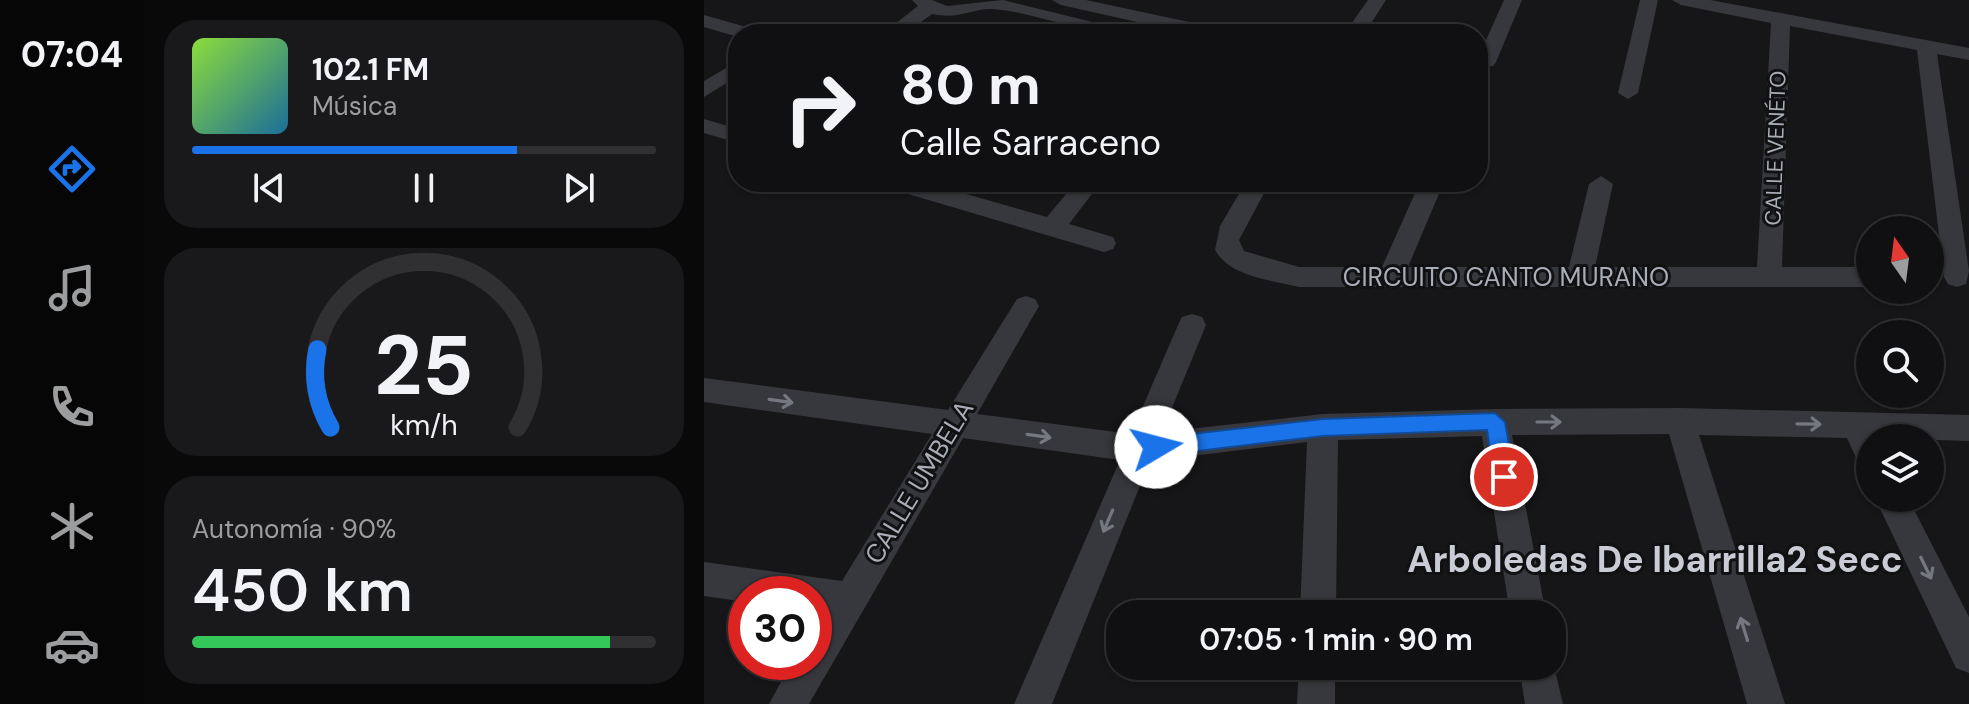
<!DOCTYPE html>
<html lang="es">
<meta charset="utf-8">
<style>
body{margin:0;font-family:"DM Sans",sans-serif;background:#19191b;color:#f1f3f6;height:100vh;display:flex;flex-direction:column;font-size:30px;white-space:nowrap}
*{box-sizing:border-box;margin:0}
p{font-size:26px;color:#9c9d9f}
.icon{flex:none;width:44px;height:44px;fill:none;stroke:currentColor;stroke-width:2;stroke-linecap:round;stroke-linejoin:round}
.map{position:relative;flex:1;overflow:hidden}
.details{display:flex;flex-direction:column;gap:20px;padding:20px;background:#09090a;width:560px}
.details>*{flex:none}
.hud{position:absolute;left:24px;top:24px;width:760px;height:168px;border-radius:32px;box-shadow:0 2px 6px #0004,0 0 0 2px #303032;background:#101012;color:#f1f3f6;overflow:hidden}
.needle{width:52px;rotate:346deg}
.controls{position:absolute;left:1152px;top:216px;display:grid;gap:16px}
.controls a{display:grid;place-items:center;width:88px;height:88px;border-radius:50%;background:#101012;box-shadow:0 2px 6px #0004,0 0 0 2px #303032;font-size:40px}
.speed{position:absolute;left:24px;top:576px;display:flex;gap:16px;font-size:40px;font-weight:700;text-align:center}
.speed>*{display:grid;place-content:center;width:104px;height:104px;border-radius:50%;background:#101012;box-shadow:0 2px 6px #0004,0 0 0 2px #303032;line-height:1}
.speed .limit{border:12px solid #d22;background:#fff;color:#111}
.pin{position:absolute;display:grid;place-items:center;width:68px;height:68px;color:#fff;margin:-34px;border:4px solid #fff;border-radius:50%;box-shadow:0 2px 8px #0007}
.me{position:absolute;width:88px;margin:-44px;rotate:82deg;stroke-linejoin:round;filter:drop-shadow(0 0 6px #0008)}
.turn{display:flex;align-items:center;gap:28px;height:168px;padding:0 40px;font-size:36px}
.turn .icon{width:104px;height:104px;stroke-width:2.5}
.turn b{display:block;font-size:56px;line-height:68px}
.big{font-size:60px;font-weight:600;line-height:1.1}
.details .widget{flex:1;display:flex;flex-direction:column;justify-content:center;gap:12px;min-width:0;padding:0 28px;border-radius:32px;background:#19191b}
.details .dial{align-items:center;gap:0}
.dial svg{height:208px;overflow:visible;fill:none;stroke:#303032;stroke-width:7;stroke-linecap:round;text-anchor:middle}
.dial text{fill:#f1f3f6;stroke:none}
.song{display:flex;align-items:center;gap:24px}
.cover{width:96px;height:96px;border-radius:12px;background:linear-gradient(135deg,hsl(90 70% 55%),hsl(200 70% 35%))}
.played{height:8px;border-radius:4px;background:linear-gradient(90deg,#1a73e8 70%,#303032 70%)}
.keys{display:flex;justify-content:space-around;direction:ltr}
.charge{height:12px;border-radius:6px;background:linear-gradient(90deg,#34c759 90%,#303032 0)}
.trip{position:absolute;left:402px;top:600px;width:460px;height:80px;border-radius:32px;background:#101012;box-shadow:0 2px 6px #0004,0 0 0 2px #303032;font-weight:600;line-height:80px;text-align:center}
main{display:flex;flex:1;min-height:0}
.dock{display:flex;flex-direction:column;width:144px;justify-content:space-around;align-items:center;background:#060607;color:#9c9d9f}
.dock .icon{width:56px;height:56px}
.dock .active{color:#1a73e8}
.dock b{font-size:36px;color:#f1f3f6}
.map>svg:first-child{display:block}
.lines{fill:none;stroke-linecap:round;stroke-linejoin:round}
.minor{fill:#37383d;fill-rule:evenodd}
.oneway{stroke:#757881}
.route{fill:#1a73e8;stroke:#114b97;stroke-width:2}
.labels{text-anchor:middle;stroke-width:6;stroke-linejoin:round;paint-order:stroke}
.far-street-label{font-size:22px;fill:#a8adb8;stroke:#111113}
.street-label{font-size:26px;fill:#a8adb8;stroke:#111113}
.near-quarter-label{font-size:36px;font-weight:bold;fill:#c9ccd4;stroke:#111113}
</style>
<main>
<nav class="dock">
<b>07:04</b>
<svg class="icon active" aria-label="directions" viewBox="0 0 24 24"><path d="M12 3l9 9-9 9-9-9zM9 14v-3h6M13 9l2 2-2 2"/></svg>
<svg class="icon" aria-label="music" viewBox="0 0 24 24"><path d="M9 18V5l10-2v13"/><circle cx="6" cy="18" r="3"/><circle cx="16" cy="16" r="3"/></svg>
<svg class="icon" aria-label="phone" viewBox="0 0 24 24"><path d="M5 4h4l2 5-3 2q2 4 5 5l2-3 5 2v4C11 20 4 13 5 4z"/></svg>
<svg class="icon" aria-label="climate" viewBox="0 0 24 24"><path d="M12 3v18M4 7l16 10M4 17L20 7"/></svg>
<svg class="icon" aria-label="car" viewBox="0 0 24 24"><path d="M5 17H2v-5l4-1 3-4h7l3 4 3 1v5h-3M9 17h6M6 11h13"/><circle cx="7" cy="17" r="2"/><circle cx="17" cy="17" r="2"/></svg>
</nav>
<section class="details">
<div class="widget">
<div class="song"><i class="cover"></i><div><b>102.1 FM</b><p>Música</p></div></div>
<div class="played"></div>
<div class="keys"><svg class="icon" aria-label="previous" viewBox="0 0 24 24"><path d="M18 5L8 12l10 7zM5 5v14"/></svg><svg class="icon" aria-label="pause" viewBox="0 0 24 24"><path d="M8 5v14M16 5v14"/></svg><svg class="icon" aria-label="next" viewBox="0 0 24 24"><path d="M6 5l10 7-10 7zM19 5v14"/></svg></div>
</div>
<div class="widget dial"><svg viewBox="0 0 100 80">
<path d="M14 69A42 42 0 1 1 86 69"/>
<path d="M14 69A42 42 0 0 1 9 39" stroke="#1a73e8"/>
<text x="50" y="56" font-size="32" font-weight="700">25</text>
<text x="50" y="72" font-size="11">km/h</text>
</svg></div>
<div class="widget"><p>Autonomía · 90%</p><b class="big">450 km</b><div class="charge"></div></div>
</section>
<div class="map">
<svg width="1265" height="704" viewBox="0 0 1265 704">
<rect width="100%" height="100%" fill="#161618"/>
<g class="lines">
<path class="minor" d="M208 0H228L243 6 299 0 421 30 424 34C375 34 335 13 289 9 268 8 255 20 228 14L200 34H178L214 6Z
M348 0H382L513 28 523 34H487L357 5Z
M664 0H682L660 34H640Z
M800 0H818L792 62 789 66H775L774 58Z
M936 0H954L934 93 924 99 914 93Z
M968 0H1006L1265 48V60L1233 54 1265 271 1262 284 1253 287 1244 284 1240 277 1213 50 1086 26 1078 267H1166V287H595C568 280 526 277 511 250L516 226 542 182H566L535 240 540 251 595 267H678L716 182H740L704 267H865L885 184 897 176 909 184 891 267H1053L1067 23 977 5Z
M0 15 53 30 56 34 34 37 0 27Z
M34 61V76L0 97V81Z
M0 119 34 129V143L0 133Z
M180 182H220L343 217 372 182H397L365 224 409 237 412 243 409 249 400 252 184 188Z
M322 296 331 299 335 306 273 414 427 434 474 325 478 317 488 314 498 317 502 325 458 432 619 414 791 409 976 408 1265 415V441L1166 438V468L1155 464 1143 438 995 435 1081 704H1043L965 434 808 435 842 614H806L778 436 634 440 632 614H596L603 442 446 461 348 704H310L416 460 259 438 105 704H65L88 662H110V625L118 613 110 612V594H42V602L0 596V562L138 581 228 434 0 402V378L244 410 313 299Z
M1171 498H1204L1265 617V673L1252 668Z
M848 658 859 704H821L815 666H848Z
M595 666H631V704H593Z"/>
</g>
<defs><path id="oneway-shaft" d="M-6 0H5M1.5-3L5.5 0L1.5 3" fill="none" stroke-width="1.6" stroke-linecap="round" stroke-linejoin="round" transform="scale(2)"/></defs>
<g class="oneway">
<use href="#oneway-shaft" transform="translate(77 401) rotate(8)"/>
<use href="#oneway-shaft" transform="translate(845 422)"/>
<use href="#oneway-shaft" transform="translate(1105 424) rotate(1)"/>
<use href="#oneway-shaft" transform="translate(335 436) rotate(8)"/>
<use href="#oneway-shaft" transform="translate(404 521) rotate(113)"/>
<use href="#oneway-shaft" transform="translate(1222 568) rotate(64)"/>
<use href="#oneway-shaft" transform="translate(1040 629) rotate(-107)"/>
</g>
<path class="route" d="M791 413 801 422 811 477 808 483 800 486 793 483 790 477 783 430 619 436 452 456 442 447 452 438 619 419Z"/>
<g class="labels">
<g class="far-street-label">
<text transform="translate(1071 148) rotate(-88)" y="8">CALLE VENÉTO</text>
</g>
<g class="street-label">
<text x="802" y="286">CIRCUITO CANTO MURANO</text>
<text transform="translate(215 482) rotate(-59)" y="9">CALLE UMBELA</text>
</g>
<g class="near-quarter-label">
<text x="951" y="572">Arboledas De Ibarrilla2 Secc</text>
</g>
</g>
</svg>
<div class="controls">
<a><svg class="needle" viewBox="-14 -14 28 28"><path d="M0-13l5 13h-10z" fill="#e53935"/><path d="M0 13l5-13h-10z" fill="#9c9d9f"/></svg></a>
<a><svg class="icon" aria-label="search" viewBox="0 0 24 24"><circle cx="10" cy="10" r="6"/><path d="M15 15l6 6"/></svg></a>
<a><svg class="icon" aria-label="layers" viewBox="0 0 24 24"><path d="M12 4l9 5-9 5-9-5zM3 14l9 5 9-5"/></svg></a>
</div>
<div class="speed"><div class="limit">30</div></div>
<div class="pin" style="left:800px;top:477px;background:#d93025"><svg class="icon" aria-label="arrive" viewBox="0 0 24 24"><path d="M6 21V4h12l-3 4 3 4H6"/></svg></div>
<svg class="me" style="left:452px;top:447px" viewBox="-20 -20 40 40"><circle r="19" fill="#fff"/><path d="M0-13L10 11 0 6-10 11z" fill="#1a73e8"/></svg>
<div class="trip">07:05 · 1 min · 90 m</div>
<div class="hud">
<div class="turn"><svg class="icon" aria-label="right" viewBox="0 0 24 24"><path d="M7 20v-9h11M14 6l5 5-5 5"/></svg><div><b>80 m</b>Calle Sarraceno</div></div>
</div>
</div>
</main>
